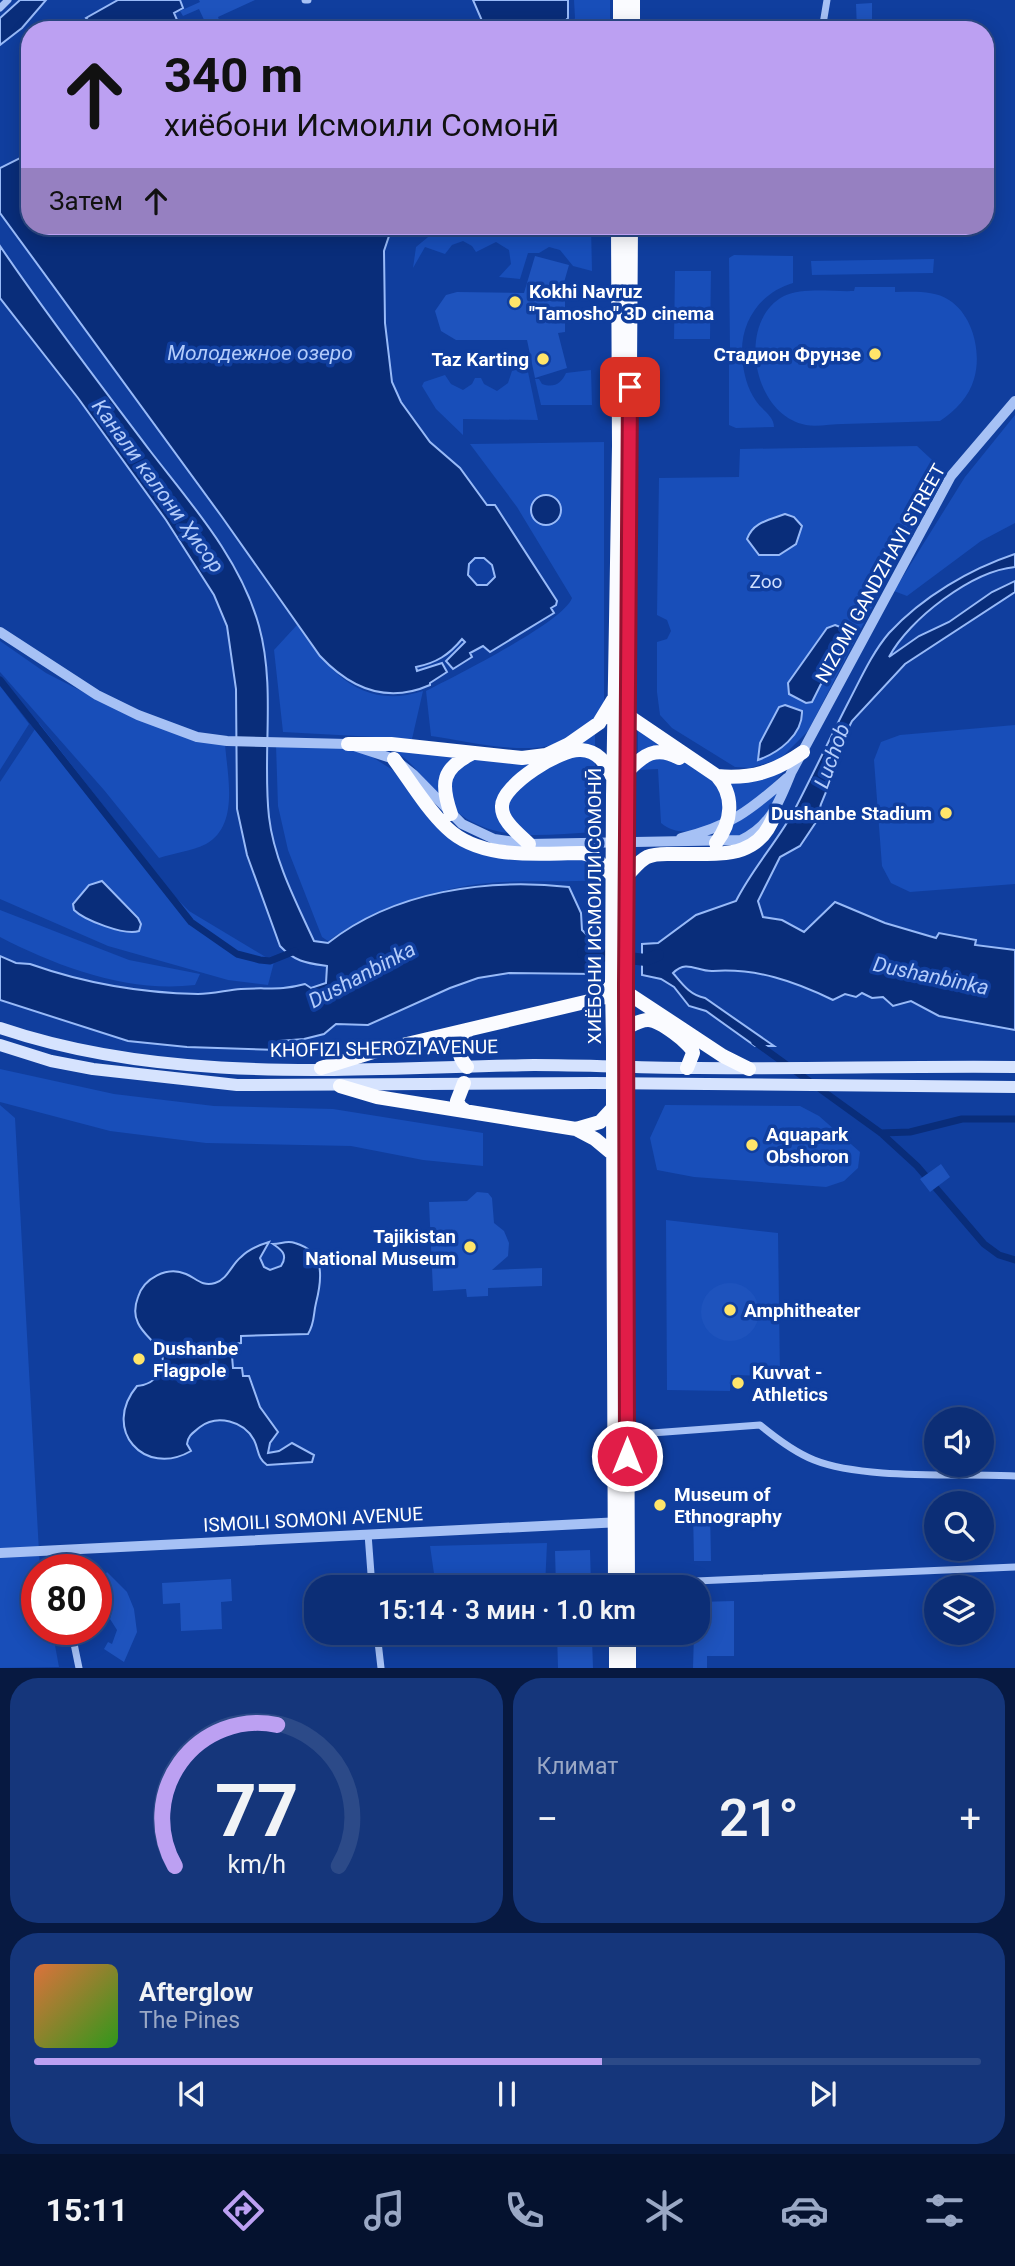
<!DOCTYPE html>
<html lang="ru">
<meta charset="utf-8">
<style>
body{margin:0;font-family:Roboto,sans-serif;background:#15367b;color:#f1f3f6;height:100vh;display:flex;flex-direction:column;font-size:26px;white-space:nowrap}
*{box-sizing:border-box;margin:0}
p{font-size:23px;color:#9aa8c5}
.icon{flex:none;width:38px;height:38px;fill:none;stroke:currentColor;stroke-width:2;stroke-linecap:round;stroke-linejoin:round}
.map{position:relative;height:1668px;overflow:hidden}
.panel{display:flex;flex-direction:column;gap:10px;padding:10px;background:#071941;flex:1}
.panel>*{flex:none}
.hud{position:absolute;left:21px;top:21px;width:973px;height:214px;border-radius:28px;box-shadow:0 4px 18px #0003,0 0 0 2px #2c4a88;background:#bca0f2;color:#111;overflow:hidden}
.tools{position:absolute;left:924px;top:1407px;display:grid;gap:14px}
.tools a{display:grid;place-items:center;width:70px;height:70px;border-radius:50%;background:#0c2e76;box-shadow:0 4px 18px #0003,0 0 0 2px #2c4a88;font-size:35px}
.speed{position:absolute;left:21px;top:1554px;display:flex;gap:14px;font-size:35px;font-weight:700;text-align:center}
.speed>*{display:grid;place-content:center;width:91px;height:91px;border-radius:50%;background:#0c2e76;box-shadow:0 4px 18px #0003,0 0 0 2px #2c4a88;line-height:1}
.speed .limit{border:10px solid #d22;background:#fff;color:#111}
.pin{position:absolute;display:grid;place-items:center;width:60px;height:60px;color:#fff;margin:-30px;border-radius:14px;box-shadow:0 4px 10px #0006}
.me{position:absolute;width:77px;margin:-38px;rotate:0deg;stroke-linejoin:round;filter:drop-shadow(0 0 5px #0008)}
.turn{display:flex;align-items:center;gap:24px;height:147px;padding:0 28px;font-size:32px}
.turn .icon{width:91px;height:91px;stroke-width:2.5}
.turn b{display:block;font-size:49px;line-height:60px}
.then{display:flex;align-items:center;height:66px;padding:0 28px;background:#0003;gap:14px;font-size:26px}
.big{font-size:52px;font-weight:600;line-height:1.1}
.panel .widget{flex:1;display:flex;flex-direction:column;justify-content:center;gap:10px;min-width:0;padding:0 24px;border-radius:28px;background:#15367b}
.panel .dial{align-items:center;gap:0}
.dial svg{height:182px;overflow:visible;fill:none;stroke:#2c4a88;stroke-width:7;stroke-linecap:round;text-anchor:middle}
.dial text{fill:#f1f3f6;stroke:none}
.song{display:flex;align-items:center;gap:21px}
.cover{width:84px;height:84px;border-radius:10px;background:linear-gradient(135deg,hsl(20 70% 55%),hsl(110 70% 35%))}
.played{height:7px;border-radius:4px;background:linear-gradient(90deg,#bca0f2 60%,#2c4a88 60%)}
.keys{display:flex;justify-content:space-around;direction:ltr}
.heat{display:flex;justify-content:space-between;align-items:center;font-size:38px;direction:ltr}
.panel .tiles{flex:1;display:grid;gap:10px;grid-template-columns:1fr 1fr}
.widget:last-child{grid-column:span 2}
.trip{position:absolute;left:304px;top:1575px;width:406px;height:70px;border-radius:28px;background:#0c2e76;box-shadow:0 4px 18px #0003,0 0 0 2px #2c4a88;font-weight:600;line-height:70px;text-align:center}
.menu{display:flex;height:112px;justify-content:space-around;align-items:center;background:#05122f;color:#9aa8c5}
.menu .icon{width:49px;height:49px}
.menu .active{color:#bca0f2}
.menu b{font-size:32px;color:#f1f3f6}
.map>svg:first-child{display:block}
.green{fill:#184eb9}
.water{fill:#092d7a;stroke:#98baf8;stroke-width:2;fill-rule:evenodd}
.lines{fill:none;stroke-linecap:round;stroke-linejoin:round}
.canal{stroke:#092d7a;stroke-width:7}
.river{stroke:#092d7a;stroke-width:12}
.building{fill:#1e53bd}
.minor{stroke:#a6c1f5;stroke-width:7}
.tertiary{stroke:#a6c1f5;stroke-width:10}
.secondary{stroke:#d6e3fe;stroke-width:12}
.trunk{stroke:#fafbff;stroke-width:14}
.trunk-bridge{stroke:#fafbff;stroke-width:14}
.route-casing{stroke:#92132f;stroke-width:18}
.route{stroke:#e11d48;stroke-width:12}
.poi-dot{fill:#ffe56a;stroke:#103e9e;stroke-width:2.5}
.labels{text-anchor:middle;stroke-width:7;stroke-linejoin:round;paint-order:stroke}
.poi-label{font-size:19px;font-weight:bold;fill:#fff;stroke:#103e9e;text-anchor:start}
.street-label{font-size:19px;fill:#fff;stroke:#103e9e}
.park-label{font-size:19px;fill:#cfdffe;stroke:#103e9e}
.water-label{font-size:21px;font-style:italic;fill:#b3ccfb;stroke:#103e9e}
</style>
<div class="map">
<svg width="1015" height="1668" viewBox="0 0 1015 1668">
<rect width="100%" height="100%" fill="#103e9e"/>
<path class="green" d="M574 0H610V30H570L575 18Z
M476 226H591L592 271 573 266 560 250 549 247 539 253H528L520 279 499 277 511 264 509 250 496 242 476 252 472 246 463 241 452 245 445 254 425 247 413 268 416 247 439 228Z
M734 255 793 256V283C762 292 742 319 742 351L730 350 729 258Z
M934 259 933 273 812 275 811 261Z
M675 271H711L710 339H674Z
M855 287H895V292C914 292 933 290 949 300 973 315 982 353 974 379 969 397 955 411 940 421 908 422 876 423 843 424 832 424 817 427 806 425 752 415 736 321 784 296 803 287 833 292 854 291Z
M729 358H742C744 374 747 388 756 401 762 410 774 416 774 427L736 428 729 425Z
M527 367 538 420 463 419V435L436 409 422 386 424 382 445 375 451 384 463 390 472 384 475 378H481L484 384 497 391 508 383 512 371Z
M591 370 592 405H541L535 379H539L542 384C554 388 561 384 566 373Z
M1015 415V523L981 541 907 596 894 591 965 477Z
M604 442V719C588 727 572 739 555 744 522 755 466 741 431 736L426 691C453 677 564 622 572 598L517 507 470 444Z
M917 446 943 470 808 731 780 759 750 768 735 767 672 728 660 715 657 692V642L667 639 671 631 667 620 657 615 659 478 739 477 740 449Z
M297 625C328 670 361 711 423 691L412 739 283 732 274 650Z
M0 641 46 673 101 701 225 743C227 775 240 825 206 844 192 851 174 853 159 858L104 790 0 672Z
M0 686 29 724 0 770Z
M39 723 173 895 189 911 274 962 268 985 228 980 108 946 0 899V782Z
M1015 725V884L910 892 891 883 882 866 874 760 881 742 900 735Z
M638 727 721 786 724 820C702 829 681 839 661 823L658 769 638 770Z
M595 730V832C536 835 488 845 443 800 425 782 415 763 393 750L524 760Z
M276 745 358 748 399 774 460 839 582 854 599 862V880C559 883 518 879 479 884 431 890 367 913 328 941L322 937 288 850 278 806Z
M791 762 770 788 731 818 729 779Z
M783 785 758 828 731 839 728 834 733 824Z
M0 910 129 960 200 974 195 985C128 993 58 967 0 937Z
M0 1069 114 1094 214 1106 333 1109 483 1133V1166L423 1160 351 1146 206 1143 110 1131 0 1102Z
M0 1105 15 1118 40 1570H37V1629H52L59 1667 0 1668Z
M665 1105 800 1106 819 1116 860 1152 858 1168 844 1181 826 1187 694 1177 657 1170 650 1138Z
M666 1220 778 1233 780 1376 731 1375 730 1391 667 1390Z
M547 1543 545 1587H436L430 1546Z"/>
<path class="water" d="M20 0H46L22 28 0 45V18Z
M118 0H180L183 8 174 13 177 20 185 23 193 22 195 27 240 23 267 30H97L86 18Z
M473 0H568V18L557 30H486Z
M30 153V226H388L390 233 384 251 385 323 392 382 401 402 430 442 460 468 487 505H495L557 601 556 605 551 608 554 613 490 652 483 646 470 653 472 657 453 669 446 661 465 642 462 639C449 655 436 663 416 667L417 671 442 663 447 672 430 683V685C387 704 351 689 320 656L222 517 0 213V168ZM484 558 492 565 495 577 487 585H477L468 575 469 564 475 558Z
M0 246C48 317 100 384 151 452 192 505 241 560 259 626 276 688 262 754 269 817 274 860 296 902 314 941L328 943C394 891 487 878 569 887L581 913 582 930 589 937H597L596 974 509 973 478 978 450 988 368 1025 336 1024 324 1034 304 1039 280 1041 278 1050 187 1047 128 1041 0 1000V956L16 963 30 964C84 983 142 993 198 994 213 994 227 990 241 989 265 987 280 991 305 984L311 988 326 983 327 966C307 963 295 962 280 946L247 855 237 809 236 689 227 626 214 595 166 520 78 398 0 298Z
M531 510a15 15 0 1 1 30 0a15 15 0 1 1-30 0Z
M785 514 794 517 802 526 796 544 779 555H759L747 539C753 522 769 520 785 514Z
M1015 554V567C972 571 909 619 889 657L919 636 949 622 992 592 1015 581V592L905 664 852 721 843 739 840 758 821 804 816 822 800 846 780 857 758 901 763 917 782 920 804 932 835 902 885 923 936 938 939 933 976 940 975 945 1015 950V1030L939 1016 911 1001 893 1006 883 997 872 998 862 993 856 997 845 994 833 1000C794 981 756 968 713 971 697 972 687 959 673 973 683 985 690 995 705 998L774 1046H755L706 1011 689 1006 674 987 661 979 642 975V944L658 943 696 915 736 901C753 867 779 840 796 807 814 772 831 736 849 701 861 678 872 653 889 633 922 597 970 569 1015 554Z
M835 625 848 630 812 702 806 703 789 694 788 683 827 628Z
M785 705 802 711C803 735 778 753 758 760L760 743 779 707Z
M102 881 138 918 141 924 139 931C125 936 84 920 74 910L73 904 89 885Z
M269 1242 260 1258 264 1267 270 1270 281 1266C289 1254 280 1249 273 1244 281 1244 287 1240 295 1243 326 1252 322 1279 316 1303 313 1315 315 1323 308 1334L241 1336V1343L231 1344 233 1368H242L243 1376H249L260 1407 278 1432 270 1443 268 1453 279 1451 292 1443 314 1455 312 1462 267 1465C257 1458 259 1450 254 1440 244 1421 217 1414 200 1427 193 1433 188 1435 187 1444L191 1451C144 1478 101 1429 137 1386 147 1385 154 1382 159 1373 173 1350 146 1341 138 1323 134 1315 135 1305 138 1297 144 1278 167 1266 186 1274 196 1278 202 1287 215 1283 228 1279 231 1265 241 1257 249 1249 259 1245 269 1242Z"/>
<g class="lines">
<path class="canal" d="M0 680 191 922 237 954 260 960 270 961 295 951
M755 1042 881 1133 917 1166 984 1244 999 1255 1015 1260
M881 1133 910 1132 962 1119H1015"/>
<path class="river" d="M583 953 646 960 658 955"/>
</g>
<path class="building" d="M199 0H255L218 17 219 20 213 23 212 19 205 22 199 9 183 16 180 11 200 2Z
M872 3V30H857L856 4Z
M535 256 569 265 559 300 565 301V332L558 333 567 368 535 378 527 340H456L441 331 435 311 446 295 457 292 524 293Z
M941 1164 950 1177 930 1192 920 1179Z
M477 1192 488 1193 492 1198 494 1223 504 1231 509 1243 508 1256 492 1270 542 1268V1286L488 1288V1296L467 1297 466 1289 433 1291 429 1202 467 1201Z
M701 1312a29 29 0 1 1 58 0a29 29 0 1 1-58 0Z
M693 1510H710L711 1561H694Z
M590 1550 591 1587H556L555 1551Z
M107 1572 127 1592 134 1609 137 1632 124 1662 104 1649 108 1642 112 1644 117 1630 110 1619 113 1607 102 1595 101 1597 96 1594V1587Z
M231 1579 232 1601 221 1602 222 1629 181 1631 180 1603 163 1604 162 1583Z
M734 1601V1656H707V1668H693L694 1633H698V1602Z
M557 1633H597V1639H592L593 1668H558Z"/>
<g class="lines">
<path class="minor" d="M305 0H308
M0 8 8 0
M822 30 827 0
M625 1435 760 1425C777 1439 794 1452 814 1460 864 1480 959 1473 1015 1476
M368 1534 372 1587
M55 1550 59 1570
M628 1584 1015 1567
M71 1629 79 1668
M377 1633 381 1668"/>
<path class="tertiary" d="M0 632 97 695 138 715 197 737 227 741 348 744 394 759 414 775 462 824 494 839 529 844 741 840C771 826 779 802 791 773L951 476 1015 401
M681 838C729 827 751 810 787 778
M0 1553 621 1522"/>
<path class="secondary" d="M0 1028C171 1086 357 1068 534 1065 589 1065 643 1068 698 1068 804 1069 909 1066 1015 1067
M0 1045 51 1061 93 1069 237 1085 594 1083 1015 1087"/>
<path class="trunk" d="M620 30V0
M633 30V0
M627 715 717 776C735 796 732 822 716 843
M348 744H391L522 758 546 755 569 744 599 723 613 700
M394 759C411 782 426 808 447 828 481 861 539 853 582 853L593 856 612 875
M627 772C643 755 656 745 679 758
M717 776C752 779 774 772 803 752
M627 795 631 226
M613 796 619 446 618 226
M451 814C440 783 442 768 473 753
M529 844C519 834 501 821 502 806 502 785 561 748 581 750 598 751 605 762 612 776
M627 875C633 870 639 861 647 857 656 853 665 854 674 854 717 853 759 862 775 813
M612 985 613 1042
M626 987V1037
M626 992 723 1056 749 1069
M626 1028C632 1025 640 1020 648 1020 659 1020 692 1044 693 1053L687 1068
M467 1067C457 1055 454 1040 469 1030
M321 1068 373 1052 602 998 612 984
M464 1083 457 1101 460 1107 466 1111
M340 1086 377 1097 576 1129 595 1139 613 1154
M626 1107 628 1587
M613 1108 615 1587
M576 1129 600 1122 613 1108
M616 1633V1668
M629 1633V1668"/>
<path class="trunk-bridge" d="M612 984 613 796
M626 984 627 795
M626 1041V1107
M613 1108V1042"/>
</g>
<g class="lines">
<g class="route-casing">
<path id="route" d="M627 1456 626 984 630 387"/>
</g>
<use href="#route" class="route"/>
</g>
<g class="poi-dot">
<circle cx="515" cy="302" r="7"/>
<circle cx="875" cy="354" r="7"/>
<circle cx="543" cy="359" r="7"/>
<circle cx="946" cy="813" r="7"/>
<circle cx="752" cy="1145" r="7"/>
<circle cx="470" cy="1247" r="7"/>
<circle cx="730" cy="1310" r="7"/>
<circle cx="139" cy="1359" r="7"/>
<circle cx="738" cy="1383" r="7"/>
<circle cx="660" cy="1505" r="7"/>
</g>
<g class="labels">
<g class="poi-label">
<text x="529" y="298">Kokhi Navruz<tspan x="529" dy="22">"Tamosho" 3D cinema</tspan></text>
<text x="861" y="361" text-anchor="end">Стадион Фрунзе</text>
<text x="529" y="366" text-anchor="end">Taz Karting</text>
<text x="932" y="820" text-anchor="end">Dushanbe Stadium</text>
<text x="766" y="1141">Aquapark<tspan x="766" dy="22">Obshoron</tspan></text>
<text x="456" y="1243" text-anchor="end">Tajikistan<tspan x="456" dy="22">National Museum</tspan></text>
<text x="744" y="1317">Amphitheater</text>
<text x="153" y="1355">Dushanbe<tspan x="153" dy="22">Flagpole</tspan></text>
<text x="752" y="1379">Kuvvat -<tspan x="752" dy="22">Athletics</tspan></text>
<text x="674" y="1501">Museum of<tspan x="674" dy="22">Ethnography</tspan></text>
</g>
<g class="street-label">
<text transform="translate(880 573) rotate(-61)" y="7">NIZOMI GANDZHAVI STREET</text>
<text transform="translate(594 906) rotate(-90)" y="7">ХИЁБОНИ ИСМОИЛИ СОМОНӢ</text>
<text transform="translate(384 1048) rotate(-1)" y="7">KHOFIZI SHEROZI AVENUE</text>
<text transform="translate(313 1519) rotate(-3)" y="7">ISMOILI SOMONI AVENUE</text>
</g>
<g class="park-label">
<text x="766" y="588">Zoo</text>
</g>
<g class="water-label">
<text x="260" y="360">Молодежное озеро</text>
<text transform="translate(158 486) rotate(54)" y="7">Канали калони Ҳисор</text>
<text transform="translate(832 756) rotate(-70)" y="7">Luchob</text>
<text transform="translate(362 975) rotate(-28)" y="7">Dushanbinka</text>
<text transform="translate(931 976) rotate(12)" y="7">Dushanbinka</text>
</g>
</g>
</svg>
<div class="tools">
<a><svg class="icon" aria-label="sound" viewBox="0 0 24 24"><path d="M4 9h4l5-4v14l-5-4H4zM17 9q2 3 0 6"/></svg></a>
<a><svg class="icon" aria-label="search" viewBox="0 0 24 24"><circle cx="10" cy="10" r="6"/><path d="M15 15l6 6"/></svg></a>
<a><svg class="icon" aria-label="layers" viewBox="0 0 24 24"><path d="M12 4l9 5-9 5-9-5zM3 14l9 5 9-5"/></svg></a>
</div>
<div class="speed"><div class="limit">80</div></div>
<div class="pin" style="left:630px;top:387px;background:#d93025"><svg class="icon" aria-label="arrive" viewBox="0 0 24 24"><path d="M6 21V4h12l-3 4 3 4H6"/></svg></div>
<svg class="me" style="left:627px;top:1456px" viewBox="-20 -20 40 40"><circle r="17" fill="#e11d48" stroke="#fff" stroke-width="3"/><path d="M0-11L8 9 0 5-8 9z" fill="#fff"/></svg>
<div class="trip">15:14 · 3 мин · 1.0 km</div>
<div class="hud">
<div class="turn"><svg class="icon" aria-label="ahead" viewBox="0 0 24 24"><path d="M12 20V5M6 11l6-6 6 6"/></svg><div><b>340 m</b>хиёбони Исмоили Сомонӣ</div></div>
<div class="then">Затем<svg class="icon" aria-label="ahead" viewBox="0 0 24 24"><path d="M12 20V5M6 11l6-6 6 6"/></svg></div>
</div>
</div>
<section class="panel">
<div class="tiles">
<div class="widget dial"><svg viewBox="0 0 100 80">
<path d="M14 69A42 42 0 1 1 86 69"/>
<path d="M14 69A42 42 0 0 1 59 7" stroke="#bca0f2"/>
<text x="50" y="56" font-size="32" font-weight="700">77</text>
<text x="50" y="72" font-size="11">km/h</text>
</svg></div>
<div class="widget"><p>Климат</p>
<div class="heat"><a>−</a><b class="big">21°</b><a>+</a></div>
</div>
<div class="widget">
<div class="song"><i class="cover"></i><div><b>Afterglow</b><p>The Pines</p></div></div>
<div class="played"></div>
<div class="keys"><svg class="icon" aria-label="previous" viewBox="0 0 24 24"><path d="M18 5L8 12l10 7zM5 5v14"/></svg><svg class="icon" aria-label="pause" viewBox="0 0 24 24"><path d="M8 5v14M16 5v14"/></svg><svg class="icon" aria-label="next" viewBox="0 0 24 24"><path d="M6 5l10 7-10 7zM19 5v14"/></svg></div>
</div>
</div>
</section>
<nav class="menu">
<b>15:11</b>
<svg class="icon active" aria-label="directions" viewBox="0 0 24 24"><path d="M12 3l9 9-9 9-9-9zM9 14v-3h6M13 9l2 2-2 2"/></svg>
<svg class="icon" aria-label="music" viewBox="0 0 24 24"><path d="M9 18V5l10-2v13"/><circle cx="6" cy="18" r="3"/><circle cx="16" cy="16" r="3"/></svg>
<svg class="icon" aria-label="phone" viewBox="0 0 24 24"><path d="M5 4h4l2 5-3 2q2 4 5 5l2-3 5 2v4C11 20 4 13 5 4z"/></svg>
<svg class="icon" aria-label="climate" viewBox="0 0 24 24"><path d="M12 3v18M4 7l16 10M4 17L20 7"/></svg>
<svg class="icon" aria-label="car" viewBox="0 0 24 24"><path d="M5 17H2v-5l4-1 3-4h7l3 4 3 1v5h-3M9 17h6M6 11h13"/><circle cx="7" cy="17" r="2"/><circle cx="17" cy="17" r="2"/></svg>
<svg class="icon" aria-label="filters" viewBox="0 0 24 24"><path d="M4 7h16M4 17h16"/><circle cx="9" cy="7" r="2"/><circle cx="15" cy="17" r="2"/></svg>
</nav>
